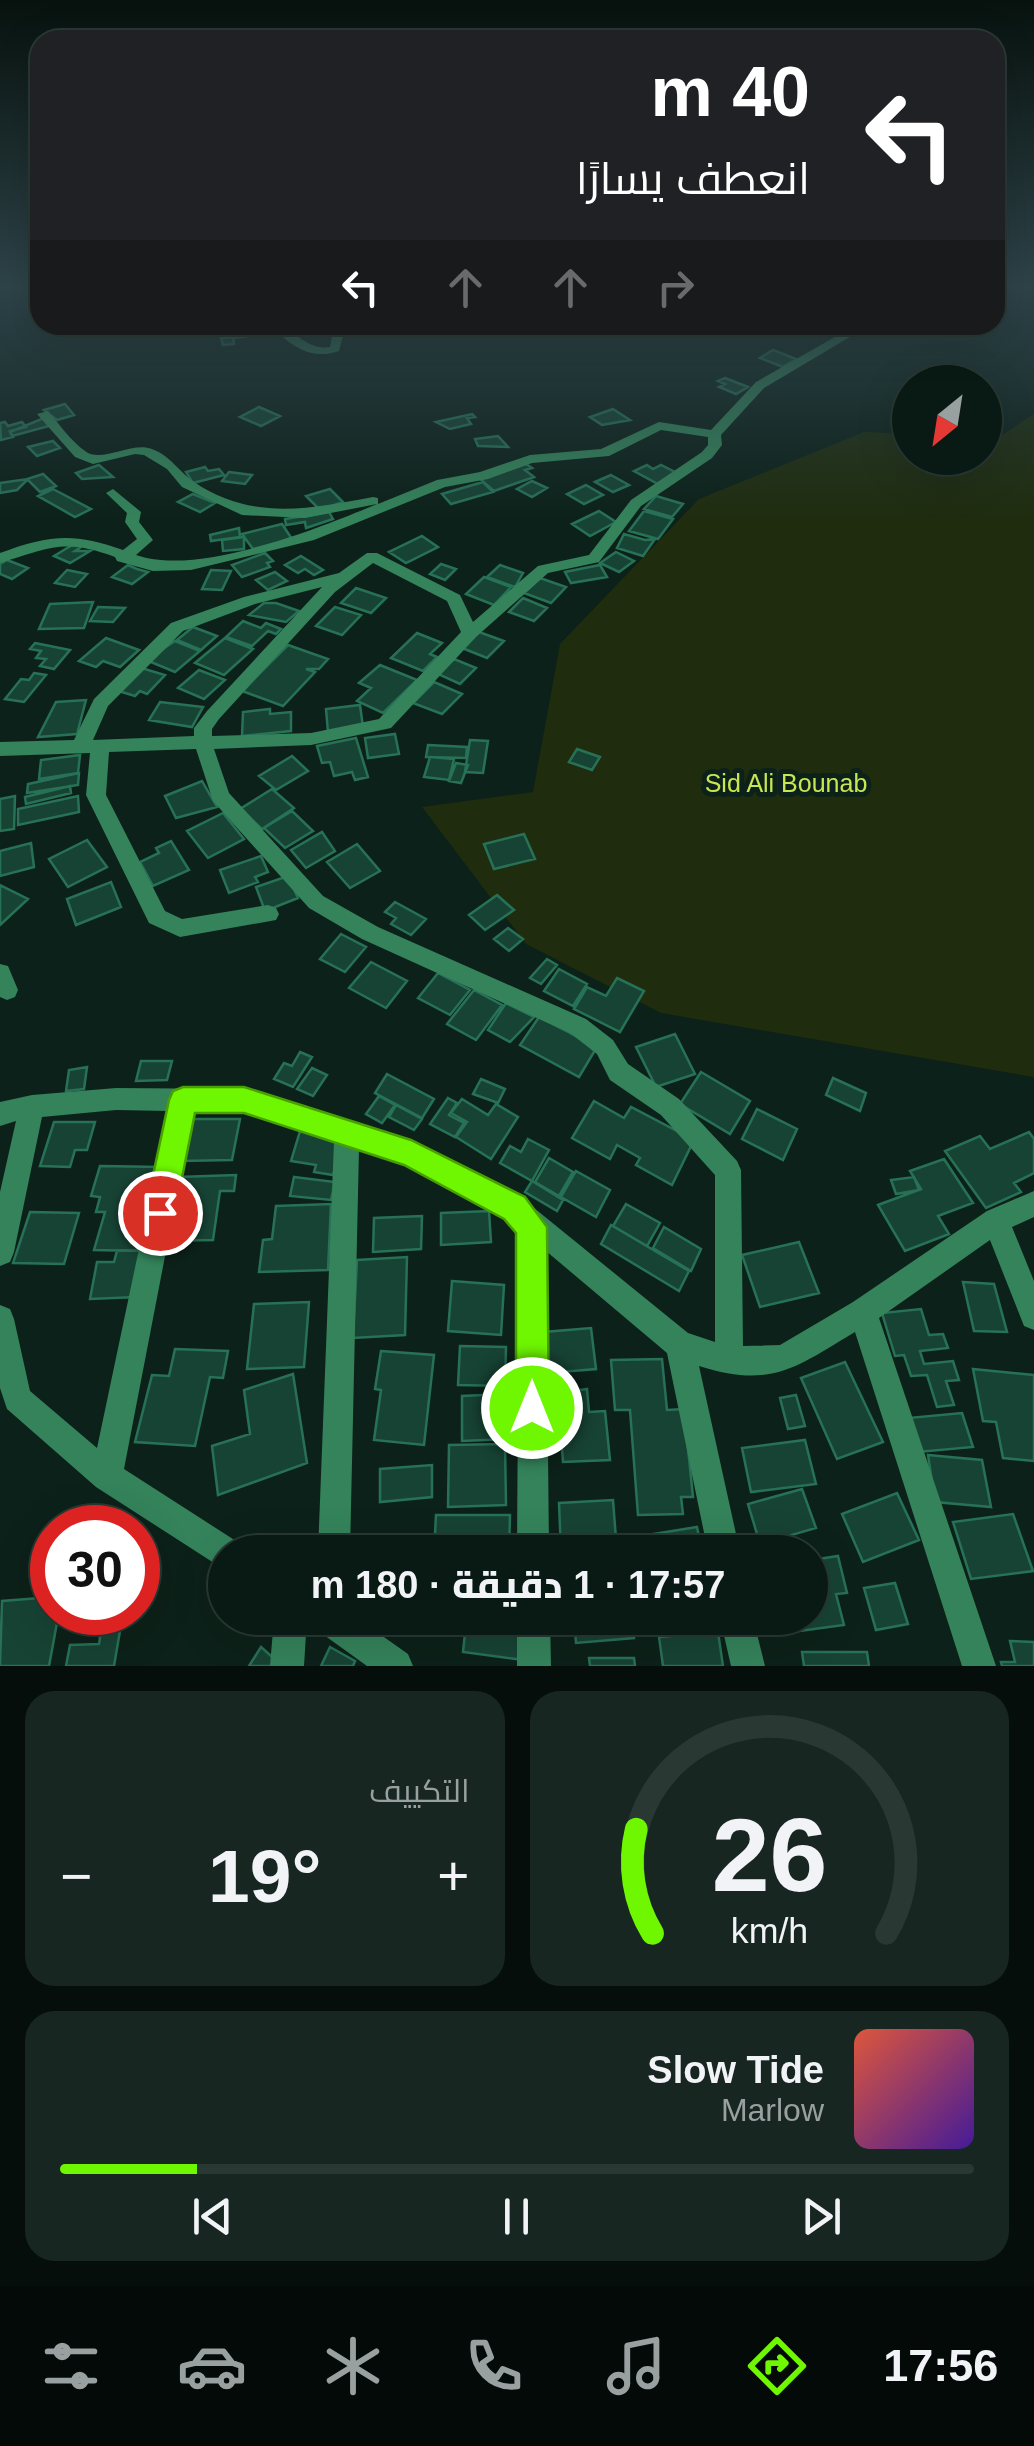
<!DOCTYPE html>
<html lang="ar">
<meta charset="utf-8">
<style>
body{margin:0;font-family:Helvetica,Cairo,sans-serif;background:#172621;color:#f1f3f6;direction:rtl;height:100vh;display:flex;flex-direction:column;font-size:38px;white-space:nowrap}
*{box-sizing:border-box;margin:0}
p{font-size:32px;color:#99a0a0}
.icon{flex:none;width:55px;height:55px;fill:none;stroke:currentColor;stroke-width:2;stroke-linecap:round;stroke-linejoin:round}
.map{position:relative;height:1666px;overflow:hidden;direction:ltr}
.sheet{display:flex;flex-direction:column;gap:25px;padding:25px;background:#050e0a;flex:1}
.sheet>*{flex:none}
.banner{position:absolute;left:30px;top:30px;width:975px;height:305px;border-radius:30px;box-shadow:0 10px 40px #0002,0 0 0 2px #293833;direction:rtl;background:#202124;color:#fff;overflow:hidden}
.needle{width:65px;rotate:210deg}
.tools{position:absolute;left:892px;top:365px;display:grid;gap:20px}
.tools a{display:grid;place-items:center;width:110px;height:110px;border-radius:50%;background:#091913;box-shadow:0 10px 40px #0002,0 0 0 2px #293833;font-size:50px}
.speed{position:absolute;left:30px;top:1505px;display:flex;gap:20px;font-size:50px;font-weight:700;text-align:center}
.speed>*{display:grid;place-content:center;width:130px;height:130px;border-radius:50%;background:#091913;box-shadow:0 10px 40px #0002,0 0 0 2px #293833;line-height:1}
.speed .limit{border:15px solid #d22;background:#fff;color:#111}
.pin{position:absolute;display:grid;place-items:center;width:85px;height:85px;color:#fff;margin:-42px;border:5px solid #fff;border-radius:50%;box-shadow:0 2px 10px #0007}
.me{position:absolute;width:110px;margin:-55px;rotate:0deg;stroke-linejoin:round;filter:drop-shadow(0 0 8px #0008)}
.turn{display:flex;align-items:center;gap:35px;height:210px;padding:0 30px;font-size:45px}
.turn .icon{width:130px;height:130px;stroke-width:2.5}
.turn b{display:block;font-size:70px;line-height:85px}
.lanes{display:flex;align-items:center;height:95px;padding:0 30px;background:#0003;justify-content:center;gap:50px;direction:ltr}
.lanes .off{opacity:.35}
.big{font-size:75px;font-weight:800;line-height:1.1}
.sheet .card{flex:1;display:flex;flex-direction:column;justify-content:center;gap:15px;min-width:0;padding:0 35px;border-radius:30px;background:#172621}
.sheet .dial{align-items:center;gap:0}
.dial svg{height:260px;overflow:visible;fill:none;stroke:#293833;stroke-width:7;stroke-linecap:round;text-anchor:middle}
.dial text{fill:#f1f3f6;stroke:none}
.song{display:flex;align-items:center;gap:30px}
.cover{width:120px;height:120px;border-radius:15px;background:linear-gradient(135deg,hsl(10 70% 55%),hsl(260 70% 35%))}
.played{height:10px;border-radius:5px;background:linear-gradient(90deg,#6ef700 15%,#293833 15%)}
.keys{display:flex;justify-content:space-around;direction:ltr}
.heat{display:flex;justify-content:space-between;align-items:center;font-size:55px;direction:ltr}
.sheet .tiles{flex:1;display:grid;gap:25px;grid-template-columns:1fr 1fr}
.card:last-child{grid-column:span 2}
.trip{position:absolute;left:208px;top:1535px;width:620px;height:100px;border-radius:50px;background:#091913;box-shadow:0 10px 40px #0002,0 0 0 2px #293833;font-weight:800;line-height:100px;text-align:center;direction:rtl}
.menu{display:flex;height:160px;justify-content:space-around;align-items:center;background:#040a08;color:#99a0a0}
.menu .icon{width:70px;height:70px}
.menu .on{color:#6ef700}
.menu b{font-size:45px;color:#f1f3f6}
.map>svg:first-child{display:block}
.green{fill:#1f2c0e}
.building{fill:#174334;stroke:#277157;stroke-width:2.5}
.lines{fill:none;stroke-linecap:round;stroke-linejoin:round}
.minor{fill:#34835b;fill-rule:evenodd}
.route{fill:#6ef700;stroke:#48a100;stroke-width:2.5}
.labels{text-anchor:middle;stroke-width:10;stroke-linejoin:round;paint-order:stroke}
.park-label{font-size:25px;fill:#c7e651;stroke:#0c2119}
</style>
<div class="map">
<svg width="1034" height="1666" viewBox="0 0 1034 1666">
<rect width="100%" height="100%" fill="#0c2119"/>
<path class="green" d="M1034 414V1077L661 1013 526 944 422 807 533 792 560 644 699 499 864 432 910 434V458H985V438L996 439Z"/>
<path class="building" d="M253 329 255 335 233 338 234 344 223 345 221 338 232 337 230 332Z
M773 350 796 359 783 367 760 358Z
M725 378 743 385 748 387 736 394 719 387 725 384 718 381Z
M65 404 74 415 57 420 44 410Z
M259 407 280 416 261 426 240 417Z
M613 409 630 420 602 425 590 417Z
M472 414 475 417 467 418 471 424 450 429 436 422Z
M44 418 49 426 12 436 10 432Z
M5 422 8 426 22 422 26 427 10 431 13 437 1 440 0 423Z
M498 436 508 447 478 446 475 439Z
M53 441 60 448 37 456 28 447Z
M526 464 532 468 525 470 534 477 494 491 480 479Z
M99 465 113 477 82 479 76 473Z
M647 465 653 469 661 465 677 473 658 484 634 471Z
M205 467 208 471 219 469 224 475 193 483 186 472Z
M229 472 252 475 245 484 222 481Z
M43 474 56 486 40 492 27 479Z
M611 475 629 485 613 492 595 482Z
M28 479 17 490 0 493V483Z
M532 481 547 488 532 497 517 489Z
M483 482 493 492 451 504 442 494Z
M586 485 603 495 584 504 567 494Z
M53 489 91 509 75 517 38 496Z
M330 489 343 502 320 510 306 496Z
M193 494 215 503 200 512 178 502Z
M656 496 683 504 672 517 644 509Z
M599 511 616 522 590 536 572 524Z
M644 511 673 519 658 539 629 531Z
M329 512 333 519 306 528 305 522 286 525 285 519Z
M282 524 292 539 253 549 242 534Z
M239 528 240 537 211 541 210 535Z
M624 534 645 540 655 539 643 556 617 548Z
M422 536 438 547 406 563 389 552Z
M244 537V549L223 551 222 540Z
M74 544 81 547 75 551H90L70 563 54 556Z
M616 552 634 561 619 572 600 563Z
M265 553 273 561 267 563 270 567 242 577 232 565Z
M301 556 323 570 314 575 305 569 298 573 285 565Z
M7 560 28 568 12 579 0 574V564Z
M441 564 456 569 445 580 430 574Z
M128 565 137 569 148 572 132 584 112 577Z
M500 565 523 573 515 587 487 577Z
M600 565 607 577 571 583 565 572Z
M67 570 87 574 75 587 55 583Z
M211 570 231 571 222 590 202 589Z
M275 572 287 581 268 590 256 580Z
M484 577 511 587 494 605 466 594Z
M540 578 566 587 551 603 524 593Z
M356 588 386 598 371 613 341 603Z
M523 598 547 608 534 621 509 612Z
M93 602 84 628 39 629 50 604Z
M264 603H276L299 611 286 622 249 615Z
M98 607 125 608 113 622 90 621Z
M335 607 361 615 342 635 316 626Z
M243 621 261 628 266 623 281 629 276 634 268 631 252 646 226 637Z
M193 627 217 636 201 650 177 640Z
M479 632 504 641 487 658 462 648Z
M417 633 442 643 430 654 437 657 423 671 391 658Z
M106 638 139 650 120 667 103 661 96 667 79 661Z
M225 638 253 649 224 675 195 663Z
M175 641 200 651 175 672 146 660Z
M35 643 70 650 54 669 40 666 46 659 36 658 41 651 30 649Z
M288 645 328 659 319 669H306L315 672 283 706 242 691Z
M454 659 476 668 460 684 438 674Z
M380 665 417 680 383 713 357 701 371 688 359 683Z
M138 667 165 675 147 694 140 691 135 696 115 690Z
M199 670 225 680 204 699 178 688Z
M34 673 46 675 24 702 5 699 21 679 29 680Z
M434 682 462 694 442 714 413 703Z
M86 700 77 734 38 737 56 702Z
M160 702 203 707 192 727 149 720Z
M360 705 363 727 328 732 326 709Z
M270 709V714L291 712V731L242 736 243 712Z
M395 734 399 754 368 758 365 738Z
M356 738 368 777 355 780 352 772 334 776 330 762 322 763 317 746Z
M470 740 488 741 483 773 465 772Z
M428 745 467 747 466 758 426 757Z
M577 749 600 757 592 770 569 762Z
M80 755 78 773 39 779 41 760Z
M292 756 308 771 276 790 259 776Z
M430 757 454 759 449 780 424 777Z
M456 763 468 765 461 783 449 781Z
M79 773 78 785 27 793 28 784Z
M202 781 217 807 176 818 165 796Z
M70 786 71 793 26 804 25 797Z
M272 789 294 808 262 829 240 809Z
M15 796 14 829 0 831V799Z
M78 796 79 812 18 825V809Z
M292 811 313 831 285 848 264 828Z
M223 813 244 839 208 858 187 831Z
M322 832 335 851 306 868 291 850Z
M524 834 535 859 494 869 484 844Z
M87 840 107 867 68 887 49 859Z
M171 841 189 870 153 886 140 862 159 853 156 848Z
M31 843 34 867 0 876V851Z
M357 844 380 871 350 888 327 862Z
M261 856 268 872 255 877 258 882 229 893 220 870Z
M288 876 298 898 265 911 256 887Z
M111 882 121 907 76 925 67 899Z
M0 885 28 899 0 925Z
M497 895 514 910 485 930 469 915Z
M395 902 426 919 411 935 391 924 396 918 385 912Z
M508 928 523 939 509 951 494 939Z
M341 934 366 947 345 972 320 959Z
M547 959 557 965 541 984 530 978Z
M371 962 407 981 386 1008 349 988Z
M559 969 587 984 573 1006 544 991Z
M438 973 470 990 450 1015 418 998Z
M617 978 644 991 620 1032 574 1009 587 987 606 996Z
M474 990 502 1005 476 1040 447 1024Z
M506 1003 534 1017 510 1042 488 1030Z
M539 1017 597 1047 579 1077 520 1045Z
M675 1034 695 1074 656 1087 636 1047Z
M300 1052 312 1057 293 1087 274 1079 284 1063 292 1066Z
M141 1061H172L167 1080 136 1081Z
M87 1067 84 1089 66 1091 69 1070Z
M312 1068 327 1075 313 1096 297 1089Z
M701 1072 750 1101 730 1134 680 1104Z
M387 1074 434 1099 422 1118 375 1093Z
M833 1078 866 1093 860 1111 826 1095Z
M481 1079 505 1089 498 1103 473 1094Z
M379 1096 395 1105 382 1123 366 1114Z
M448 1098 457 1103 449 1115 464 1123 455 1137 430 1124Z
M462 1099 488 1115 496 1104 518 1117 491 1159 456 1137 467 1122 451 1113Z
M594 1101 624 1118 631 1107 694 1140 672 1185 636 1165 640 1158 617 1145 610 1159 572 1138Z
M396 1105 422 1119 414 1130 389 1117Z
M757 1109 797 1129 783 1160 742 1139Z
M188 1119H240L232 1160 180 1161Z
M54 1122H95L87 1150H75L70 1167 40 1166Z
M301 1128 344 1135 333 1175 314 1172 316 1165 291 1161Z
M1029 1132 1034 1139V1173L1014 1183 1021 1192 986 1208 945 1151 980 1136 990 1149Z
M528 1139 549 1150 532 1181 500 1163 510 1146 521 1152Z
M549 1158 573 1172 559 1196 535 1182Z
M944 1159 973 1203 938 1216 949 1234 905 1251 878 1205 921 1189 910 1171Z
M100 1166 162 1167 141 1251 94 1250 105 1212H96L100 1197 91 1196Z
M576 1171 610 1190 596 1217 561 1197Z
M236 1175 234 1191H220L213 1240 165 1241 178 1177Z
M294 1177 335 1182 331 1200 290 1196Z
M914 1177 919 1190 896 1194 891 1180Z
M532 1181 563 1200 557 1211 525 1192Z
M331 1204 328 1270 259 1272 263 1240 272 1239 276 1206Z
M626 1204 660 1223 647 1246 613 1226Z
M489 1211 491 1242 441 1245V1213Z
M30 1212 79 1213 64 1264 13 1263Z
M422 1216 421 1249 373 1252 374 1218Z
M611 1225 689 1271 679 1291 601 1244Z
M664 1227 701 1249 691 1271 653 1248Z
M799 1242 819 1293 760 1307 742 1255Z
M146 1250 137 1297 90 1299 97 1262H114L117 1251Z
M407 1257 405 1335 353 1338 357 1260Z
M452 1281 504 1285 501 1335 448 1331Z
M963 1282 994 1284 1007 1332 974 1331Z
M309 1302 304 1367 247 1369 254 1304Z
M921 1309 929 1335 943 1334 948 1348 920 1351 924 1364 953 1361 959 1380 946 1381 954 1405 937 1407 927 1375 911 1376 904 1355 895 1356 882 1313Z
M591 1328 596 1369 549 1373 544 1332Z
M460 1346 506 1347 505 1386 458 1385Z
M175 1349 228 1351 223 1378 210 1377 195 1446 135 1442 152 1375 169 1376Z
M381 1351 434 1355 424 1445 374 1440 381 1390 375 1389Z
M662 1359 667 1410 684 1409 693 1497H681L683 1514 638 1515 630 1410H615L611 1360Z
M845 1362 883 1442 837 1459 801 1378Z
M973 1369 1034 1375V1461L1003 1458 996 1422 983 1421Z
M293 1374 307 1463 218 1495 212 1446 250 1434 244 1390Z
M587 1389 589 1412 605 1411 610 1460 563 1462 558 1393Z
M507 1394 509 1439 462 1441V1396Z
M796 1395 805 1426 788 1429 780 1398Z
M962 1413 973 1447 918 1452 908 1418Z
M805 1440 816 1484 751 1492 742 1448Z
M505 1444 506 1505 448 1507 449 1445Z
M928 1455 982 1460 991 1507 935 1502Z
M432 1465V1497L380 1502V1469Z
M802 1489 816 1528 760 1544 748 1504Z
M897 1493 919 1540 863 1562 842 1514Z
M613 1500 617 1552H561L559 1503Z
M1013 1514 1033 1571 971 1579 953 1522Z
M436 1515H510L509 1552H434Z
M697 1527 702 1552H637L635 1537Z
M838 1556 847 1593 836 1594 844 1625 769 1635 765 1618H810V1584L818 1583 812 1560Z
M895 1583 908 1624 876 1630 864 1588Z
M52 1597V1612H59L49 1666H0L2 1601Z
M453 1618H526L524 1660 463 1652 466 1624 453 1623Z
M574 1618H632L634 1638 576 1643Z
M101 1631H120L114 1666H66L70 1645 99 1644Z
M718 1632 723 1666H663L659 1637Z
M1010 1641 1034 1642V1666H1002L1001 1662H1015Z
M261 1647 279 1663 277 1666H249Z
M330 1647 355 1661 353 1666H321Z
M802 1652H867L869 1666H804Z
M589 1658H634L635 1666H590Z"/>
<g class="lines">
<path class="minor" d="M270 325C294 325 304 351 330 347L334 325H346L339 351C310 361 290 345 270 325Z
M856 325H870L764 388 721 435 722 445 712 458 641 506 599 562 548 573 476 637 391 728 311 745 214 749 229 793 323 896 378 927 586 1019 613 1040 628 1064 679 1099 737 1161 741 1170 743 1346 780 1345 853 1302 987 1211 1034 1191V1217L1012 1227 1034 1281V1330L1024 1326 990 1240 879 1318 996 1666H962L855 1332C795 1368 771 1389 699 1366L740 1552H708L667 1353 546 1251 549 1552H517L519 1229 505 1217 405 1164 359 1149 350 1552H318L334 1141 244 1111H193L124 1469 236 1541 241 1552H225V1568L214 1563 96 1487 7 1409 0 1388V1305L10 1309 14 1319 30 1391 97 1448 168 1111 116 1110 42 1117 14 1252 10 1262 0 1266V1192L16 1121 0 1126V1102L32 1095 116 1088 244 1089 411 1142 523 1199 688 1333 715 1342V1175L661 1115 610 1080 597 1054 570 1033 362 939 309 908 213 801 196 749 109 752 106 795 165 911 182 919 268 905 276 908 279 914 276 920 180 937 149 923 86 795 90 753 0 756V742L74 740 94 699 171 623 244 597 339 573 367 553H377L460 595 473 622 538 566 589 555 631 500 702 452 708 445V437L661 430 609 456 532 463 488 479 445 487 314 540 191 570 153 571 117 561 115 557C63 538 50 548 0 563V553C48 535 74 532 123 550L137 539 125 522 127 513 106 493 113 489 141 512 139 522 153 540 136 555C198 577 317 529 377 504L305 518 242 515 182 487 167 469 144 455 135 454 93 464 75 457 37 414 48 411C59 424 71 441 85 451 102 464 131 441 152 449 171 456 179 472 194 482 252 521 309 509 373 497L378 498V504L437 480 480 472 530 455 601 449 659 422 711 430 756 382ZM373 563 447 601 461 632 379 719 311 733 212 736V729L219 719 335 592ZM322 587 207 711 194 728V736L93 740 108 706 183 631 255 604Z
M0 964 8 966 18 990 15 997 7 1000 0 997Z
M274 1618H307L304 1666H270Z
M312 1618H357L408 1654 413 1666H367L317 1630Z
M517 1618H550L551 1666H517Z
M720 1618H753L765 1666H731Z"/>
</g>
<linearGradient id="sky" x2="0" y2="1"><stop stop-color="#07120e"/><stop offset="0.55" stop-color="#2e4349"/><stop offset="1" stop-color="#2e4349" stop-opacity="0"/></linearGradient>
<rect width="1034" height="521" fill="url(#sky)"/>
<path class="route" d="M183 1087H244L411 1140 525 1197 547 1227 549 1408 544 1420 532 1425 521 1420 516 1408V1233L504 1219 404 1165 244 1113H195L175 1213 171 1223 160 1228 150 1223 145 1213 169 1100 173 1091Z"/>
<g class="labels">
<g class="park-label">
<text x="786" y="792">Sid Ali Bounab</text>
</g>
</g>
</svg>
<div class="tools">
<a><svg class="needle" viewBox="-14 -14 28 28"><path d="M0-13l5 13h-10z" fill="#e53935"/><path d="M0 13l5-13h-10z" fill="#99a0a0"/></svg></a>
</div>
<div class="speed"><div class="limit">30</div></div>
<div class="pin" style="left:160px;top:1213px;background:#d93025"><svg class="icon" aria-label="arrive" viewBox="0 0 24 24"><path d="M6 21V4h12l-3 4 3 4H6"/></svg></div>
<svg class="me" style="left:532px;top:1408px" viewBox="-20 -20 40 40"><circle r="17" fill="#6ef700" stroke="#fff" stroke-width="3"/><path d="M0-11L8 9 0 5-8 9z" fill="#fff"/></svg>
<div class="trip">17:57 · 1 دقيقة · 180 m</div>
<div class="banner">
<div class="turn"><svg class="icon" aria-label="left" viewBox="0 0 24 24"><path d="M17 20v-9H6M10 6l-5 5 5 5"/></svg><div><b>40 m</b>انعطف يسارًا</div></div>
<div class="lanes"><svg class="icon" aria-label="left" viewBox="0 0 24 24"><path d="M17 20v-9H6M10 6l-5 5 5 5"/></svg><svg class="icon off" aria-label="ahead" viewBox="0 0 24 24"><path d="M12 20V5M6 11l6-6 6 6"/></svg><svg class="icon off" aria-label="ahead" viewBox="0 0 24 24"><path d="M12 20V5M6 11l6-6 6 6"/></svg><svg class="icon off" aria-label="right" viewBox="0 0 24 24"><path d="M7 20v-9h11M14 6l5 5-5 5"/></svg></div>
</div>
</div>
<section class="sheet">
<div class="tiles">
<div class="card dial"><svg viewBox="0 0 100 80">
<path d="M14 69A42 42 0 1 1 86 69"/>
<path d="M14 69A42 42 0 0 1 9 37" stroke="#6ef700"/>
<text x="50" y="56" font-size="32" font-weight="700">26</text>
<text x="50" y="72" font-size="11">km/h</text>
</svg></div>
<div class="card"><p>التكييف</p>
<div class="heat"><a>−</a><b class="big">19°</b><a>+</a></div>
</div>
<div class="card">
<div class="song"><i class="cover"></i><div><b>Slow Tide</b><p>Marlow</p></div></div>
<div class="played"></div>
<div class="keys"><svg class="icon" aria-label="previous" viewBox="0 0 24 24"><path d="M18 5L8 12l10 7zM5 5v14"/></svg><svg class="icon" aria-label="pause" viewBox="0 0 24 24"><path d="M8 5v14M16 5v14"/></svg><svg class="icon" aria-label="next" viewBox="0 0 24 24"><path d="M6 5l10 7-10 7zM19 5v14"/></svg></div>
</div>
</div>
</section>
<nav class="menu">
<b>17:56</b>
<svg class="icon on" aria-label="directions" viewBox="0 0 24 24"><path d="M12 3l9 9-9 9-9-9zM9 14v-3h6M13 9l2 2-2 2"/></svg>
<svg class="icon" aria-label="music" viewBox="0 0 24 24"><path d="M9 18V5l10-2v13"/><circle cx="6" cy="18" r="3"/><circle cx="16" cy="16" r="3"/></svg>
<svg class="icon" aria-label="phone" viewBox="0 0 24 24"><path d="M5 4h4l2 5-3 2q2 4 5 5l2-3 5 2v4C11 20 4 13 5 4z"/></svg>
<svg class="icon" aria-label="climate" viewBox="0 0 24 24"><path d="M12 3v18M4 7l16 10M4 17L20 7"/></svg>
<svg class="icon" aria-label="car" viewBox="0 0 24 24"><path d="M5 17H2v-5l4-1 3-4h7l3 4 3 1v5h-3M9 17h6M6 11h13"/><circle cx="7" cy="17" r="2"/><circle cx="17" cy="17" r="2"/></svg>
<svg class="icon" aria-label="filters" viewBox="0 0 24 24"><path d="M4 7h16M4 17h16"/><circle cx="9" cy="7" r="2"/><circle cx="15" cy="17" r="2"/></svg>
</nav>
